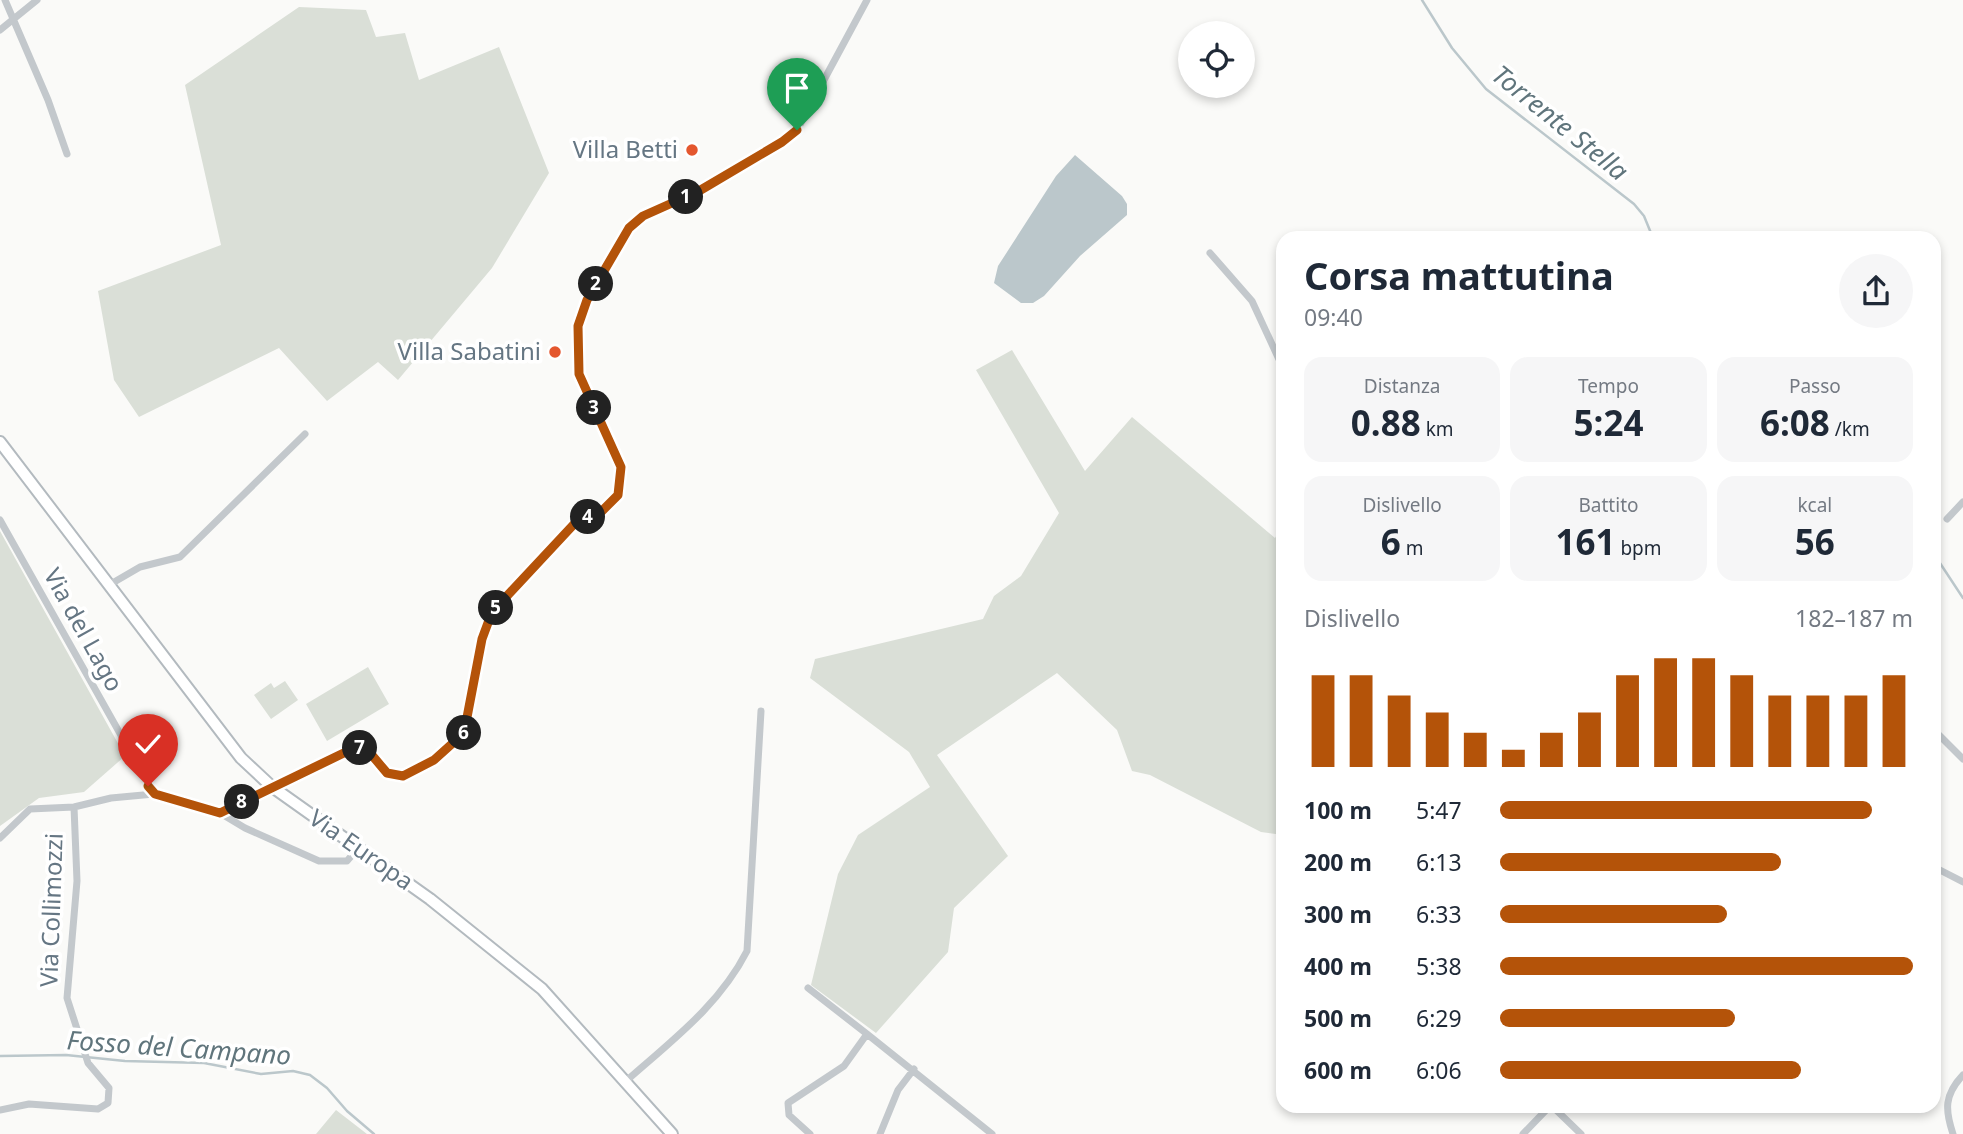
<!DOCTYPE html>
<html lang="it">
<head>
<meta charset="utf-8">
<style>
  :root { --surface:#fff; --page:#f6f6f7; --text:#1f2937; --muted:#747a83; --accent:#b45309 }
  body { margin:0; font-family:"Noto Sans",sans-serif; background:var(--page); color:var(--text); height:100vh; display:flex; flex-direction:column; font-size:26px; white-space:nowrap }
  * { box-sizing:border-box; margin:0 }
  p { font-size:23px; color:var(--muted) }
  .icon { flex:none; width:38px; height:38px; fill:none; stroke:currentColor; stroke-width:2; stroke-linecap:round; stroke-linejoin:round }
  .map { position:relative; flex:1; overflow:hidden }
  .panel { position:absolute; left:1276px; top:231px; width:665px; height:882px; display:flex; flex-direction:column; background:var(--surface); border-radius:21px; box-shadow:0 4px 10px #0003 }
  .panel>* { flex:none }
  .fabs { position:absolute; left:1178px; top:21px; display:grid; gap:14px }
  .fabs a { display:grid; place-items:center; width:77px; height:77px; border-radius:50%; background:var(--surface); box-shadow:0 4px 10px #0003; font-size:35px }
  .pin { position:absolute; display:grid; place-items:center; width:60px; height:60px; color:#fff; margin:-72px -30px; border-radius:50% 50% 50% 0; rotate:-45deg; box-shadow:0 0 7px #0007 }
  .pin .icon { rotate:45deg }
  .km { position:absolute; width:35px; height:35px; margin:-18px; border-radius:50%; background:#222; color:#fff; font-size:19px; line-height:35px; text-align:center }
  .round { display:grid; place-items:center; flex:none; width:74px; height:74px; border-radius:37px; background:var(--page) }
  .headline { display:flex; align-items:center; justify-content:space-between; height:119px; padding:0 28px }
  h1 { font-size:38px; font-weight:700; line-height:52px }
  .metrics { display:grid; grid-template-columns:repeat(3,1fr); gap:10px; height:119px; padding:7px 28px }
  .metrics div { display:grid; align-content:center; border-radius:18px; background:var(--page); text-align:center }
  .metrics b { font-size:35px; font-weight:700 }
  .metrics small { font-size:19px; font-weight:400 }
  .metrics p { font-size:19px }
  .chart { height:196px; padding:14px 28px }
  .chart p { display:flex; justify-content:space-between }
  .chart svg { width:100%; height:126px; margin-top:7px; stroke:var(--accent); stroke-width:6 }
  ul { padding:0 28px; list-style:none; font-size:23px }
  li { display:grid; grid-template-columns:112px 84px 1fr; align-items:center; height:52px }
  li i { height:18px; border-radius:9px; background:var(--accent) }
  .map>svg:first-child { display:block }
  .green { fill:#dadfd7 }
  .water { fill:#bbc7cb }
  .lines { fill:none; stroke-linecap:round; stroke-linejoin:round }
  .stream { stroke:#bbc7cb; stroke-width:2.5 }
  .secondary-casing { stroke:#b3babf; stroke-width:14 }
  .street { stroke:#c3c8cc; stroke-width:7 }
  .secondary { stroke:#fff; stroke-width:10 }
  .route-casing { stroke:#fff; stroke-width:14 }
  .route { stroke:#b45309; stroke-width:9 }
  .poi-dot { fill:#e4572e; stroke:#fff; stroke-width:2.5 }
  .labels { text-anchor:middle; stroke-width:7; stroke-linejoin:round; paint-order:stroke }
  .poi-label { font-size:24px; fill:#657683; stroke:#fff; text-anchor:end }
  .street-label { font-size:24px; fill:#657683; stroke:#fff }
  .water-label { font-size:26px; font-style:italic; fill:#60757c; stroke:#fff }
</style>
</head>
<body>
<div class="map">
<svg width="1963" height="1134" viewBox="0 0 1963 1134">
  <rect width="100%" height="100%" fill="#fafaf8"/>
  <path class="green" d="M299,7L366,10L376,37L405,33L419,80L499,47L549,173L492,268L398,380L378,362L327,401L279,348L139,417L114,380L98,291L221,245L185,85Z
    M1012,350L1085,471L1132,417L1275,538L1283,525V835L1261,832L1150,775L1132,771L1117,730L1057,673L937,755L1008,856L954,908L948,952L876,1033L811,985L838,874L858,835L930,787L909,752L810,678L815,659L983,619L994,596L1021,576L1059,513L976,370Z
    M0,531L125,756L84,792L39,798L0,826Z
    M368,667L389,704L327,741L306,704Z
    M285,681L298,700L271,719L254,695L271,683L274,688Z
    M336,1110L367,1134H316Z"/>
  <path class="water" d="M1075,155L1122,196L1127,204V215L1080,256L1044,296L1033,303H1021L994,283L998,266L1056,176Z"/>
  <g class="lines">
    <path class="stream" d="M1422,0L1452,48L1486,89L1634,204L1644,216L1653,238
      M1934,554L1963,598
      M0,1056L66,1055L125,1061L204,1063L261,1074L293,1071L310,1075L327,1088L347,1111L374,1134"/>
    <g class="secondary-casing">
      <path id="secondary" d="M0,442L241,758L271,786L430,899L542,989L672,1134"/>
    </g>
    <path class="street" d="M5,0L48,100L67,154
      M0,30L37,0
      M1210,253L1252,301L1283,368
      M1947,519L1963,502
      M0,520L154,794
      M109,585L140,567L180,557L305,434
      M1936,732L1963,759
      M220,813L352,749L365,747L387,773L403,776L434,760L463,733L482,639L492,613L576,522L602,511L618,495L621,467L579,374L578,326L587,300L635,221L699,191L797,130L867,0
      M0,838L30,809L74,807L111,798L154,794L220,813L245,828L319,861H347L359,847
      M1934,867L1963,882
      M808,988L867,1034
      M625,1082C670,1042 719,1006 747,951L761,711
      M1552,1106L1581,1134
      M0,1110L29,1104L98,1109L108,1103L109,1088L88,1063L67,998L77,881L74,807
      M810,1134L789,1115L788,1103L844,1066L867,1034L992,1134
      M880,1134L898,1090L914,1069
      M1523,1134L1550,1106
      M1953,1134C1945,1110 1944,1095 1963,1075"/>
    <use href="#secondary" class="secondary"/>
  </g>
  <g class="lines">
    <g class="route-casing">
      <path id="route" d="M148,786L155,794L220,813L352,749L365,747L387,773L403,776L434,760L464,733L482,639L492,612L576,522L602,511L618,495L621,467L579,374L578,326L587,300L629,228L643,216L699,191L782,142L797,130"/>
    </g>
    <use href="#route" class="route"/>
  </g>
  <g class="poi-dot">
    <circle cx="692" cy="150" r="7"/>
    <circle cx="555" cy="352" r="7"/>
  </g>
  <g class="labels">
    <g class="poi-label">
      <text x="678" y="158">Villa Betti</text>
      <text x="541" y="360">Villa Sabatini</text>
    </g>
    <g class="street-label">
      <text transform="translate(83 630) rotate(61)" y="8">Via del Lago</text>
      <text transform="translate(361 850) rotate(35)" y="8">Via Europa</text>
      <text transform="translate(52 910) rotate(-88)" y="8">Via Collimozzi</text>
    </g>
    <g class="water-label">
      <text transform="translate(1560 123) rotate(39)" y="9">Torrente Stella</text>
      <text transform="translate(179 1048) rotate(4)" y="9">Fosso del Campano</text>
    </g>
  </g>
</svg>
<div class="fabs">
<a><svg class="icon" aria-label="locate" viewBox="0 0 24 24"><circle cx="12" cy="12" r="6"/><path d="M12 2v4M12 18v4M2 12h4M18 12h4"/></svg></a>
</div>
<div class="pin" style="left:797px;top:130px;background:#1e9e55"><svg class="icon" aria-label="arrive" viewBox="0 0 24 24"><path d="M6 21V4h12l-3 4 3 4H6"/></svg></div>
<div class="pin" style="left:148px;top:786px;background:#d93025"><svg class="icon" aria-label="check" viewBox="0 0 24 24"><path d="M5 12l5 5 9-10"/></svg></div>
<b class="km" style="left:686px;top:197px">1</b>
<b class="km" style="left:596px;top:284px">2</b>
<b class="km" style="left:594px;top:408px">3</b>
<b class="km" style="left:588px;top:517px">4</b>
<b class="km" style="left:496px;top:608px">5</b>
<b class="km" style="left:464px;top:733px">6</b>
<b class="km" style="left:360px;top:748px">7</b>
<b class="km" style="left:242px;top:802px">8</b>
<section class="panel">
<div class="headline"><div><h1>Corsa mattutina</h1><p>09:40</p></div><a class="round"><svg class="icon" aria-label="share" viewBox="0 0 24 24"><path d="M12 15V3M7 8l5-5 5 5M5 13v7h14v-7"/></svg></a></div>
<div class="metrics">
<div><p>Distanza</p><b>0.88<small> km</small></b></div>
<div><p>Tempo</p><b>5:24</b></div>
<div><p>Passo</p><b>6:08<small> /km</small></b></div>
</div>
<div class="metrics">
<div><p>Dislivello</p><b>6<small> m</small></b></div>
<div><p>Battito</p><b>161<small> bpm</small></b></div>
<div><p>kcal</p><b>56</b></div>
</div>
<div class="chart"><p><span>Dislivello</span>182–187 m</p>
<svg viewBox="0 0 160 44" preserveAspectRatio="none"><path d="M5 44V12M15 44V12M25 44V19M35 44V25M45 44V32M55 44V38M65 44V32M75 44V25M85 44V12M95 44V6M105 44V6M115 44V12M125 44V19M135 44V19M145 44V19M155 44V12"/></svg>
</div>
<ul>
<li><b>100 m</b>5:47<i style="width:90%"></i></li>
<li><b>200 m</b>6:13<i style="width:68%"></i></li>
<li><b>300 m</b>6:33<i style="width:55%"></i></li>
<li><b>400 m</b>5:38<i style="width:100%"></i></li>
<li><b>500 m</b>6:29<i style="width:57%"></i></li>
<li><b>600 m</b>6:06<i style="width:73%"></i></li>
</ul>
</section>
</div>
</body>
</html>
